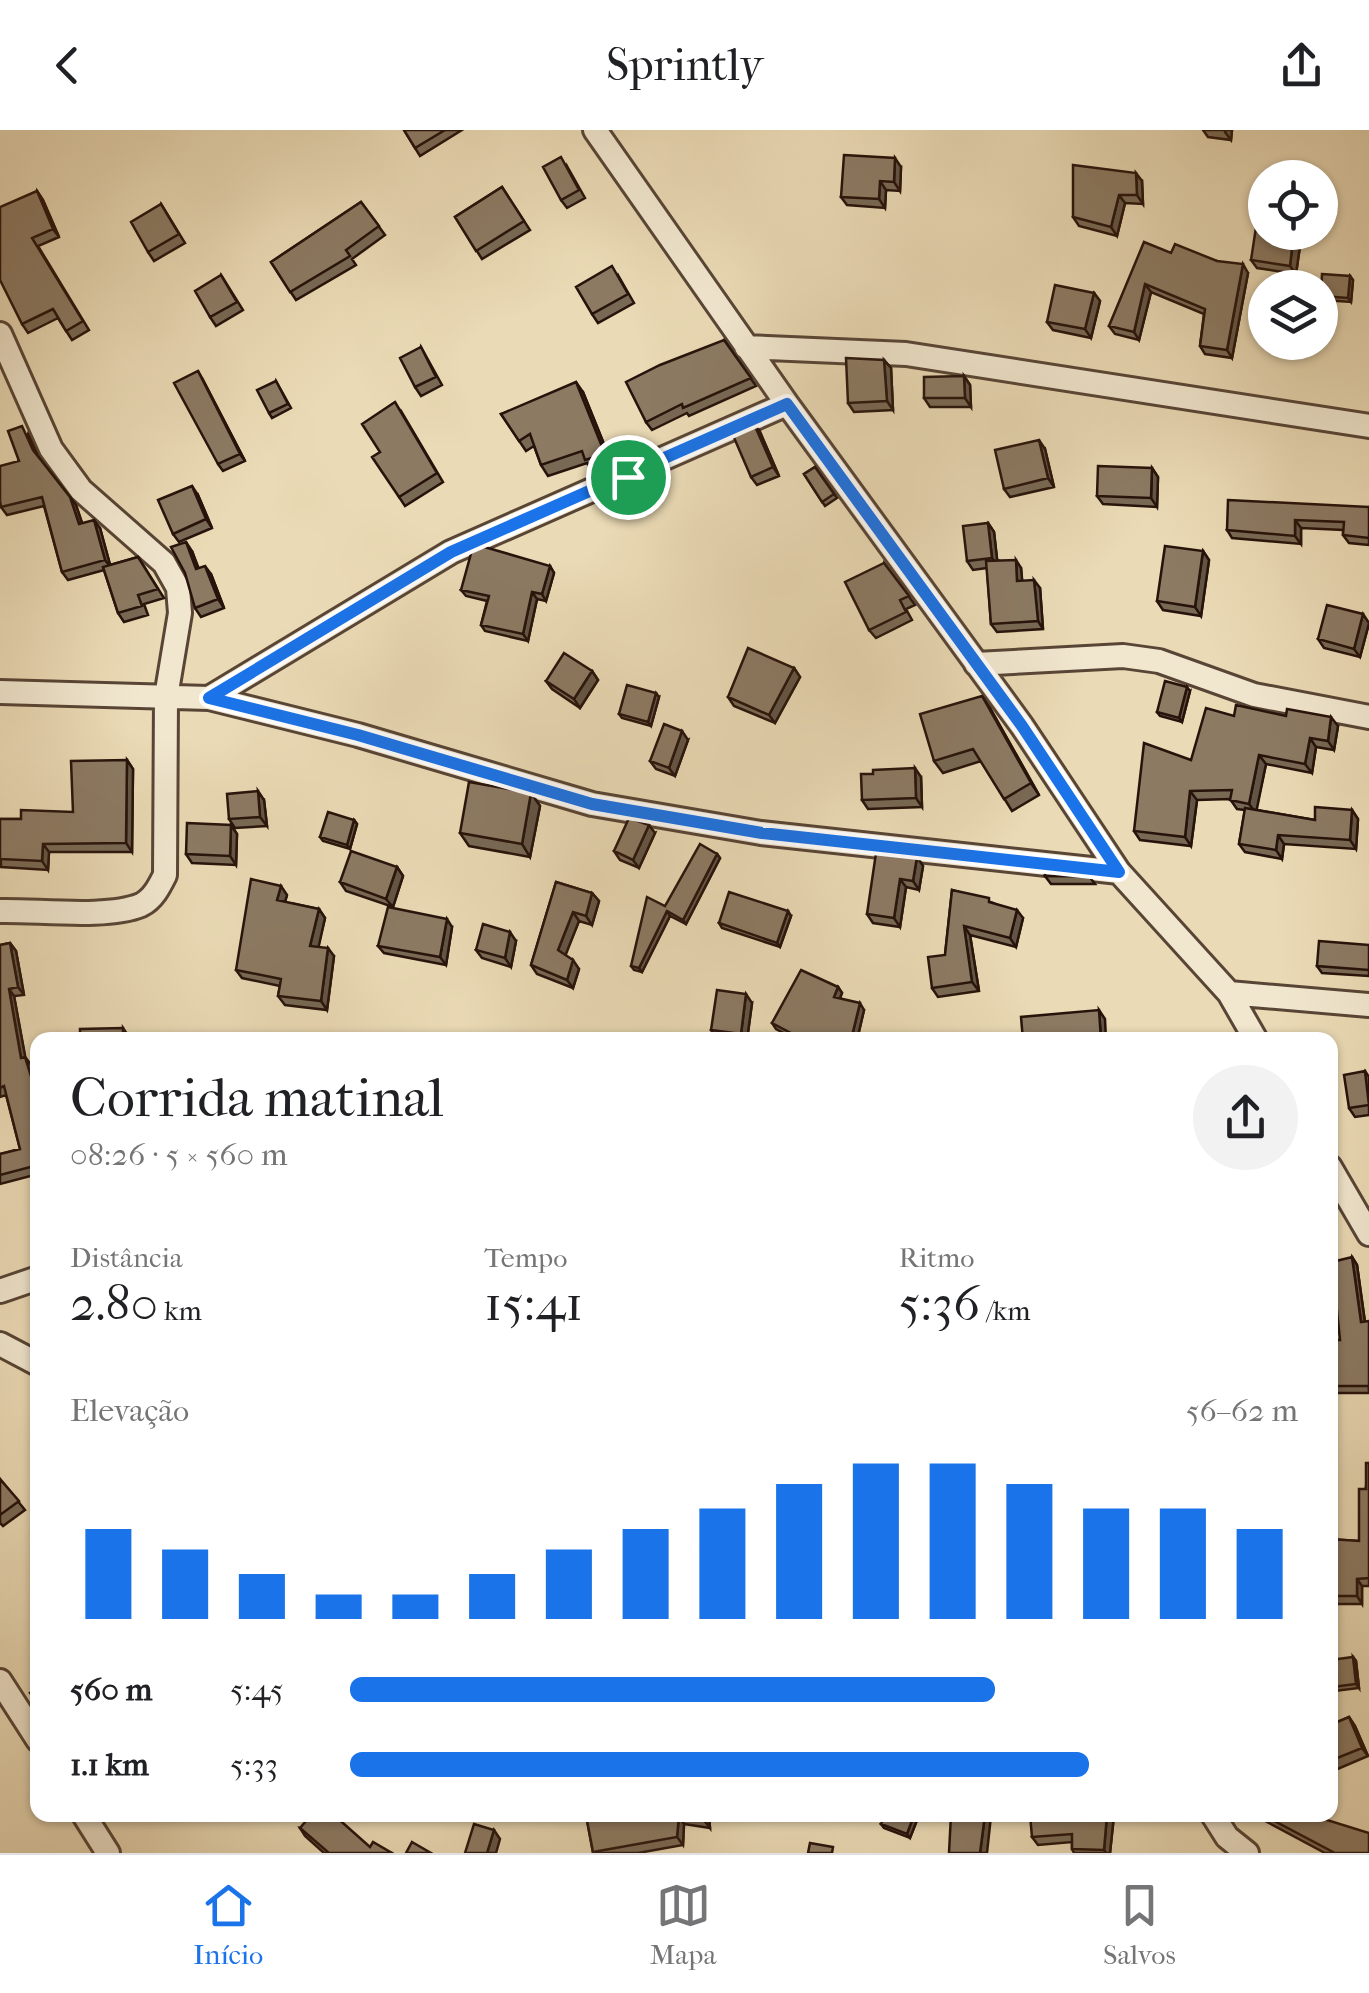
<!DOCTYPE html>
<html lang="pt">
<head>
<meta charset="utf-8">
<style>
  :root { --surface:#fff; --page:#f2f2f2; --text:#202124; --muted:#757577; --line:#e0e0e0; --accent:#1a73e8 }
  body { margin:0; font-family:"IM FELL French Canon",serif; background:var(--page); color:var(--text); height:100vh; display:flex; flex-direction:column; font-size:38px; white-space:nowrap }
  * { box-sizing:border-box; margin:0 }
  p { font-size:32px; color:var(--muted) }
  .icon { flex:none; width:55px; height:55px; fill:none; stroke:currentColor; stroke-width:2; stroke-linecap:round; stroke-linejoin:round }
  .map { position:relative; flex:1; overflow:hidden }
  .panel { position:absolute; left:30px; top:902px; width:1308px; height:790px; display:flex; flex-direction:column; background:var(--surface); border-radius:20px; box-shadow:0 2px 8px #0004 }
  .panel>* { flex:none }
  .controls { position:absolute; left:1248px; top:30px; display:grid; gap:20px }
  .controls a { display:grid; place-items:center; width:90px; height:90px; border-radius:50%; background:var(--surface); box-shadow:0 2px 8px #0004; font-size:50px }
  .pin { position:absolute; display:grid; place-items:center; width:85px; height:85px; color:#fff; margin:-42px; border:5px solid #fff; border-radius:50%; box-shadow:0 2px 10px #0007 }
  .round { display:grid; place-items:center; flex:none; width:105px; height:105px; border-radius:52px; background:var(--page) }
  .head { display:flex; align-items:center; justify-content:space-between; height:170px; padding:0 40px }
  h1 { font-size:55px; font-weight:600; line-height:75px }
  .stats { display:grid; grid-template-columns:repeat(3,1fr); gap:15px; height:170px; padding:10px 40px }
  .stats div { display:grid; align-content:center }
  .stats b { font-size:50px; font-weight:600 }
  .stats small { font-size:28px; font-weight:400 }
  .stats p { font-size:28px }
  .chart { height:280px; padding:20px 40px }
  .chart p { display:flex; justify-content:space-between }
  .chart svg { width:100%; height:180px; margin-top:10px; stroke:var(--accent); stroke-width:6 }
  ul { padding:0 40px; list-style:none; font-size:32px }
  li { display:grid; grid-template-columns:160px 120px 1fr; align-items:center; height:75px }
  li i { height:25px; border-radius:12px; background:var(--accent) }
  header { display:flex; justify-content:space-between; align-items:center; height:130px; padding:0 40px; background:var(--surface); font-size:45px; font-weight:600 }
  .menu { display:flex; justify-content:space-around; align-items:center; height:140px; border-top:2px solid var(--line); background:var(--surface); font-size:28px; color:var(--muted) }
  .menu a { display:grid; justify-items:center; gap:5px }
  .menu .current { color:var(--accent) }
  .map>svg:first-child { display:block }
  .lines { fill:none; stroke-linecap:round; stroke-linejoin:round }
  .minor-casing { stroke:#584536; stroke-width:28 }
  .minor { stroke:#f1e7cf; stroke-width:22 }
  .wall { fill:#786955; stroke:#27130b; stroke-width:2.5 }
  .shaded-wall { fill:#625545; stroke:#27130b; stroke-width:2.5 }
  .building { fill:#8c7a63; stroke:#27130b; stroke-width:2.5 }
  .route-casing { stroke:#fff; stroke-width:20 }
  .route { stroke:#1a73e8; stroke-width:12 }
</style>
</head>
<body>
<header><svg class="icon" aria-label="back" viewBox="0 0 24 24"><path d="M15 5l-7 7 7 7"/></svg>Sprintly<svg class="icon" aria-label="share" viewBox="0 0 24 24"><path d="M12 15V3M7 8l5-5 5 5M5 13v7h14v-7"/></svg></header>
<div class="map">
<svg width="1369" height="1723" viewBox="0 0 1369 1723">
  <rect width="100%" height="100%" fill="#eadab5"/>
  <filter id="stains"><feTurbulence type="fractalNoise" baseFrequency=".002" numOctaves="4"/><feColorMatrix values="0 0 0 0 .2 0 0 0 0 .09 0 0 0 0 .02 0 0 0 .5 -.17"/></filter>
  <radialGradient id="worn" r=".72"><stop offset=".6" stop-color="#630" stop-opacity="0"/><stop offset="1" stop-color="#630" stop-opacity=".3"/></radialGradient>
  <g class="lines">
    <g class="minor-casing">
      <path id="minor" d="M595,0L787,274L1022,596L1119,742L1229,863L1256,910
        M0,204L51,319L81,360L164,433L178,458L180,483L166,567L165,745C159,757 153,769 141,775C107,789 38,780 0,781
        M746,217L906,224L1369,296
        M976,534L1123,526L1159,531L1254,565L1369,587
        M0,562L209,568L358,605L592,674L761,703L1119,742
        M209,568L451,422L787,274
        M1229,863L1369,875
        M1330,1037L1369,1104
        M0,1161L38,1148
        M0,1214L38,1234
        M0,1551L38,1610
        M84,1685L108,1723
        M1213,1685L1227,1707L1247,1723"/>
    </g>
    <use href="#minor" class="minor"/>
  </g>
  <path class="wall" d="M404,0H462L420,26Z
    M1203,0H1232L1231,10L1208,7Z
    M567,36L585,68L567,78L561,70Z
    M901,37L900,61L886,60L885,78L847,75L841,67Z
    M1142,51L1143,74L1125,73L1117,106L1079,96L1073,87Z
    M502,57L530,100L482,129L455,87Z
    M37,61L43,70L59,107L38,116L89,200L72,210L58,188L28,203L22,194Z
    M361,72L385,105L352,129L356,135L296,170L271,132Z
    M161,74L185,113L154,131L148,122Z
    M1302,102L1296,144L1257,138L1251,130Z
    M1171,123L1217,131L1248,143L1232,228L1205,224L1200,216L1204,184L1151,162L1139,210L1115,204L1109,196Z
    M221,145L243,180L216,196L210,187Z
    M618,145L634,173L598,193L592,184Z
    M1350,146L1353,150L1351,172L1324,170L1321,166Z
    M1094,163L1100,171L1091,208L1053,200L1047,192Z
    M724,210L756,256L689,286L687,283L652,300L646,292Z
    M421,217L442,255L421,266L415,257Z
    M884,230L891,238L893,280L854,282L848,273Z
    M964,246L970,255L971,277H930L924,268Z
    M202,248L245,331L223,341L218,334Z
    M276,251L291,278L272,288L269,283Z
    M583,262L612,334L592,340L587,333L548,346L541,335L534,316L526,321L501,284Z
    M401,281L443,352L405,376L399,367L380,322Z
    M760,302L779,346L757,355L751,347Z
    M28,304L38,326L76,375L82,393L100,398L110,435L138,427L164,468L144,474L148,485L124,492L118,483L104,440L68,450L62,442L44,376L7,385L1,377Z
    M1045,319L1054,357L1010,367L1004,359Z
    M815,337L837,368L825,376L804,344Z
    M1152,338L1158,347L1157,377L1103,374L1097,366Z
    M198,365L212,398L179,412L173,404Z
    M1369,377V415L1349,413L1343,405V400L1301,398V414L1232,408L1227,400Z
    M988,393L994,402L997,430L1021,438L1022,450L1040,458L1043,499L997,502L991,494L987,438L973,440L967,431Z
    M192,421L198,438L211,444L224,478L201,487L195,478Z
    M1203,421L1209,430L1201,486L1163,480L1157,471Z
    M884,433L915,475L906,479L912,490L876,508L869,500Z
    M550,436L554,443L546,471L537,469L528,511L485,501L481,495L487,471L466,466L461,460Z
    M1369,493L1360,527L1324,518L1318,509Z
    M794,538L800,547L775,593L734,576L728,567Z
    M592,541L598,550L580,578L552,559L546,551Z
    M1190,561L1182,592L1160,586L1157,582Z
    M659,567L651,596L622,588L619,584Z
    M990,578L1039,665L1012,681L981,631L943,643L934,631Z
    M1234,586L1338,596L1334,620L1316,617L1312,643L1266,634L1256,680L1315,690L1352,680L1358,689L1356,719L1284,714L1282,729L1245,722L1239,714L1245,680L1237,679L1230,669L1197,670L1191,716L1140,710L1134,701L1191,630Z
    M688,610L675,646L656,639L650,631Z
    M127,630L133,639L132,722H49L48,740L1,737L0,689H21L73,682Z
    M921,647L922,677L868,679L862,670Z
    M531,663L540,676L530,727L469,716L460,703Z
    M264,670L267,696L235,698L229,689Z
    M354,690L357,694L350,719L323,711L320,707Z
    M231,695L237,704L236,735L192,733L186,724Z
    M655,703L639,738L620,730L614,721Z
    M717,724L720,728L686,794L670,786L642,842L634,840L631,836L665,776Z
    M917,727L923,736L919,760L906,757L900,797L873,793L867,784Z
    M397,737L403,746L393,777L346,761L340,752Z
    M1045,746H1089L1095,754H1051Z
    M556,752L592,763L599,771L592,795L579,791L565,825L579,839L573,858L537,844L531,835Z
    M952,760L993,773L1023,788L1016,817L970,805L979,861L938,867L932,858L945,825Z
    M287,765L285,772L319,779L325,788L318,817L334,826L327,880L285,875L278,866L280,856L242,848L236,840Z
    M791,786L780,817L722,798L719,793Z
    M452,797L446,835L384,823L378,816Z
    M516,811L511,837L482,828L476,820Z
    M10,813L16,821L24,865L14,866L25,927L31,935L38,958V1044L0,1054V1024L20,1019L6,965L0,967V815Z
    M1369,815V846L1322,843L1317,836Z
    M838,857L842,863L840,868L864,880L857,910H797L776,899L772,893Z
    M752,873L747,910L718,909L711,900Z
    M1365,941L1369,947V985L1355,987L1349,978Z
    M1352,1127L1357,1135L1365,1192L1369,1263H1330V1210H1340Z
    M1369,1333V1456H1362V1474H1330V1409L1359,1411Z
    M0,1349L25,1380L3,1396L0,1393Z
    M1353,1527L1356,1531L1359,1558L1335,1561L1332,1557Z
    M1349,1587L1355,1596L1368,1626L1333,1641L1330,1637V1595Z
    M586,1685H709L710,1698L684,1694L683,1715L638,1723H593Z
    M919,1685L910,1708L884,1698L881,1694Z
    M1114,1685L1110,1723H1074L1072,1719V1712L1038,1715L1032,1707Z
    M1254,1685H1311L1369,1723H1325Z
    M300,1698L370,1717L392,1723H324L305,1706Z"/>
  <path class="shaded-wall" d="M1226,0H1232L1231,10L1225,2Z
    M895,28L901,37L900,61L894,52Z
    M1136,43L1142,51L1143,74L1137,65Z
    M880,51L886,60L885,78L879,69Z
    M37,61L43,70L59,107L53,99Z
    M1119,65L1125,73L1117,106L1111,97Z
    M1294,102H1302L1296,144L1290,136Z
    M1243,134L1248,143L1232,228L1227,220Z
    M1350,146L1353,150L1351,172L1348,168Z
    M1145,154L1151,162L1139,210L1134,202Z
    M1094,163L1100,171L1091,208L1085,199Z
    M884,230L891,238L893,280L887,271Z
    M198,241L202,248L245,331L240,324Z
    M964,246L970,255L971,277L965,268Z
    M576,252L583,262L612,334L605,324Z
    M754,294L760,302L779,346L773,337Z
    M1039,310L1045,319L1054,357L1048,348Z
    M1152,338L1158,347L1157,377L1151,368Z
    M192,356L198,365L212,398L206,389Z
    M70,367L76,375L85,402L79,394Z
    M94,390L100,398L111,438L105,430Z
    M1295,390L1301,398V414L1295,406Z
    M988,393L994,402L998,437L992,428Z
    M186,412L192,421L202,447L196,439Z
    M1203,421L1209,430L1201,486L1195,477Z
    M1016,430L1021,438L1023,459L1017,451Z
    M205,436L211,444L224,478L218,469Z
    M550,436L554,443L546,471L542,464Z
    M1034,450L1040,458L1043,499L1038,491Z
    M532,462L537,469L528,511L523,504Z
    M1363,484L1369,493L1360,527L1354,519Z
    M794,538L800,547L775,593L769,585Z
    M592,541L598,550L580,578L574,569Z
    M1187,557L1190,561L1182,592L1179,588Z
    M656,563L659,567L651,596L648,592Z
    M982,566L990,578L1039,665L1031,653Z
    M1331,587L1338,596L1334,620L1328,611Z
    M682,601L688,610L675,646L669,638Z
    M1310,608L1316,617L1312,643L1305,634Z
    M1259,625L1266,634L1256,683L1249,674Z
    M127,630L133,639L132,722L126,713Z
    M915,638L921,647L922,677L916,668Z
    M258,661L264,670L267,696L260,687Z
    M1190,661L1197,670L1191,716L1185,707Z
    M531,663L540,676L530,727L522,714Z
    M1352,680L1358,689L1356,719L1350,710Z
    M354,690L357,694L350,719L347,715Z
    M231,695L237,704L236,735L230,726Z
    M649,695L655,703L639,738L633,730Z
    M1278,705L1284,714L1282,729L1276,720Z
    M43,714L49,722L48,740L42,731Z
    M717,724L720,728L686,794L683,790Z
    M917,727L923,736L919,760L913,751Z
    M397,737L403,746L393,777L386,769Z
    M900,749L906,757L900,797L894,788Z
    M281,756L287,765L283,778L277,770Z
    M592,763L599,771L592,795L586,786Z
    M319,779L325,788L317,824L310,816Z
    M1017,780L1023,788L1016,817L1010,808Z
    M667,781L670,786L642,842L639,838Z
    M788,781L791,786L780,817L777,813Z
    M573,782L579,791L564,829L558,820Z
    M447,789L452,797L446,835L440,827Z
    M964,796L970,805L979,861L972,852Z
    M510,802L516,811L511,837L505,828Z
    M10,813L16,821L24,865L18,857Z
    M328,818L334,826L327,880L321,871Z
    M573,830L579,839L573,858L567,850Z
    M838,857L842,863L838,873L834,867Z
    M9,859L14,866L27,936L21,928Z
    M746,864L752,873L747,910H745L741,904Z
    M860,873L864,880L857,910H851Z
    M1099,880L1105,889L1106,910H1101Z
    M123,898L129,907V910H123Z
    M25,927L31,935L38,958V969Z
    M1352,1127L1357,1135L1366,1200L1361,1192Z
    M1357,1449L1362,1456V1474L1357,1466Z
    M1353,1527L1356,1531L1359,1558L1356,1554Z
    M1349,1587L1355,1596L1368,1626L1362,1618Z
    M704,1685H709L710,1698L704,1690Z
    M914,1685H919L910,1708L907,1704Z
    M985,1685L991,1686L987,1723H980Z
    M1107,1685H1114L1110,1723H1106L1104,1720Z
    M679,1686L684,1694L683,1715L677,1707Z
    M494,1700L500,1709L496,1723H487Z"/>
  <path class="building" d="M404,0H445L415,18Z
    M844,25L895,28L894,52L880,51L879,69L841,67Z
    M561,27L579,60L561,70L543,37Z
    M1073,35L1136,43L1137,65H1119L1111,97L1073,87Z
    M502,57L524,91L476,121L455,87Z
    M37,61L53,99L32,108L83,191L66,201L53,179L22,194L0,150V77Z
    M361,72L379,96L346,120L350,126L290,162L271,132Z
    M161,74L179,104L148,122L131,92Z
    M1257,91L1265,92V102H1294L1290,136L1251,130Z
    M1144,112L1171,123L1175,114L1217,131L1243,134L1227,220L1200,216L1205,179L1145,154L1134,202L1109,196Z
    M612,136L628,164L592,184L576,157Z
    M1322,144L1350,146L1348,168L1321,166Z
    M221,145L237,172L210,187L195,161Z
    M1055,155L1094,163L1085,199L1047,192Z
    M724,210L751,248L683,278L682,274L646,292L626,252L660,235Z
    M421,217L436,247L415,257L400,228Z
    M846,228L884,230L887,271L848,273Z
    M198,241L240,324L218,334L174,253Z
    M964,246L965,268H924V247Z
    M276,251L288,274L269,283L257,260Z
    M576,252L605,324L585,330L582,321L541,335L530,304L519,311L501,284Z
    M395,272L437,343L399,367L372,327L380,322L362,294Z
    M754,294L773,337L751,347L732,303Z
    M22,296L33,320L70,367L79,394L94,390L105,430L62,442L42,367L1,377L0,371V336L19,331L8,301Z
    M1039,310L1048,348L1004,359L995,320Z
    M1098,336L1152,338L1151,368L1097,366Z
    M815,337L834,364L822,372L804,344Z
    M192,356L206,389L173,404L158,370Z
    M1228,370L1369,377V408L1343,405L1344,392L1295,390V406L1227,400Z
    M988,393L992,428L967,431L963,396Z
    M186,412L196,439L205,436L218,469L195,478L185,443L171,417Z
    M481,416L550,436L542,464L532,462L523,504L481,495L489,466L461,460L472,420Z
    M1165,416L1203,421L1195,477L1157,471Z
    M138,427L158,459L138,465L142,476L118,483L103,437Z
    M1016,430L1017,451L1034,450L1038,491L991,494L986,431Z
    M884,433L909,466L900,470L906,482L869,500L845,452Z
    M1327,475L1363,484L1354,519L1318,509Z
    M748,518L794,538L769,585L728,567Z
    M564,523L592,541L574,569L546,551Z
    M1165,551L1187,557L1179,588L1157,582Z
    M627,555L656,563L648,592L619,584Z
    M982,566L1031,653L1004,669L973,619L934,631L920,584Z
    M1236,575L1286,586L1287,579L1331,587L1328,611L1310,608L1305,634L1259,625L1249,674L1230,670L1232,660L1190,661L1185,707L1134,701L1144,613L1191,630L1206,578L1234,586Z
    M664,594L682,601L669,638L650,631Z
    M127,630L126,713L43,714L42,731L0,729V689H21V680L73,682L71,631Z
    M915,638L916,668L862,670L861,644H873V640Z
    M469,652L531,663L522,714L460,703Z
    M258,661L260,687L229,689L227,664Z
    M1315,677L1352,680L1350,710L1278,705L1276,720L1239,714L1245,678L1315,690Z
    M328,682L354,690L347,715L320,707Z
    M629,688L649,695L633,730L614,721Z
    M187,693L231,695L230,726L186,724Z
    M700,714L717,724L683,790L667,781L639,838L631,836L647,767L665,776Z
    M351,721L397,737L386,769L340,752Z
    M876,723L917,727L913,751L900,749L894,788L867,784Z
    M1045,741L1089,746H1045Z
    M251,749L281,756L277,770L319,779L310,816L328,818L321,871L278,866L281,849L236,840Z
    M556,752L592,763L586,786L573,782L558,820L573,830L567,850L531,835Z
    M952,760L989,768V772L1017,780L1010,808L964,796L972,852L932,858L928,827L945,825Z
    M729,762L788,781L777,813L719,793Z
    M388,777L447,789L440,827L378,816Z
    M483,794L510,802L505,828L476,820Z
    M1319,811L1369,815V840L1317,836Z
    M10,813L18,857L9,859L21,928L25,927L38,969V1035L0,1045V1024L20,1019L4,956L0,958V815Z
    M801,840L838,857L834,867L860,873L851,910H804L772,893Z
    M717,860L746,864L741,904L711,900Z
    M1099,880L1101,910H1023L1021,887Z
    M123,898V910H80V899Z
    M310,906L311,910H293Z
    M1365,941L1369,975L1349,978L1344,945Z
    M1352,1127L1361,1192L1369,1191V1256H1330V1210H1340L1332,1132Z
    M1366,1333H1369V1448L1357,1449V1466H1330V1409L1359,1411V1359H1366Z
    M0,1349L19,1371L0,1385Z
    M1353,1527L1356,1554L1332,1557L1330,1530Z
    M38,1557V1572L30,1563Z
    M1349,1587L1362,1618L1330,1631V1595Z
    M311,1685H334L370,1717L373,1712L392,1723H329L300,1698Z
    M586,1685H704V1690L679,1686L677,1707L593,1722Z
    M885,1685H914L907,1704L881,1694Z
    M951,1685H985L980,1723H949Z
    M1030,1685H1107L1104,1720L1072,1719V1704L1032,1707Z
    M1263,1685H1311L1369,1703V1723H1335Z
    M474,1694L494,1700L487,1723H465Z
    M412,1712L431,1723H406Z
    M810,1713L833,1717L832,1723H808Z"/>
  <g class="lines">
    <g class="route-casing">
      <path id="route" d="M787,274L1022,596L1119,742L762,703L592,674L358,605L209,568L451,422Z"/>
    </g>
    <use href="#route" class="route"/>
  </g>
  <rect width="100%" height="100%" filter="url(#stains)"/>
  <rect width="100%" height="100%" fill="url(#worn)"/>
</svg>
<div class="controls">
<a><svg class="icon" aria-label="locate" viewBox="0 0 24 24"><circle cx="12" cy="12" r="6"/><path d="M12 2v4M12 18v4M2 12h4M18 12h4"/></svg></a>
<a><svg class="icon" aria-label="layers" viewBox="0 0 24 24"><path d="M12 4l9 5-9 5-9-5zM3 14l9 5 9-5"/></svg></a>
</div>
<div class="pin" style="left:628px;top:347px;background:#1e9e55"><svg class="icon" aria-label="arrive" viewBox="0 0 24 24"><path d="M6 21V4h12l-3 4 3 4H6"/></svg></div>
<section class="panel">
<div class="head"><div><h1>Corrida matinal</h1><p>08:26 · 5 × 560 m</p></div><a class="round"><svg class="icon" aria-label="share" viewBox="0 0 24 24"><path d="M12 15V3M7 8l5-5 5 5M5 13v7h14v-7"/></svg></a></div>
<div class="stats">
<div><p>Distância</p><b>2.80<small> km</small></b></div>
<div><p>Tempo</p><b>15:41</b></div>
<div><p>Ritmo</p><b>5:36<small> /km</small></b></div>
</div>
<div class="chart"><p><span>Elevação</span>56–62 m</p>
<svg viewBox="0 0 160 44" preserveAspectRatio="none"><path d="M5 44V22M15 44V27M25 44V33M35 44V38M45 44V38M55 44V33M65 44V27M75 44V22M85 44V17M95 44V11M105 44V6M115 44V6M125 44V11M135 44V17M145 44V17M155 44V22"/></svg>
</div>
<ul>
<li><b>560 m</b>5:45<i style="width:68%"></i></li>
<li><b>1.1 km</b>5:33<i style="width:78%"></i></li>
</ul>
</section>
</div>
<nav class="menu">
<a class="current"><svg class="icon" aria-label="home" viewBox="0 0 24 24"><path d="M3 11l9-7 9 7M6 9v11h12V9"/></svg>Início</a>
<a><svg class="icon" aria-label="map" viewBox="0 0 24 24"><path d="M3 6l6-2 6 2 6-2v14l-6 2-6-2-6 2zM9 4v14M15 6v14"/></svg>Mapa</a>
<a><svg class="icon" aria-label="saved" viewBox="0 0 24 24"><path d="M7 4h10v16l-5-4-5 4z"/></svg>Salvos</a>
</nav>
</body>
</html>
